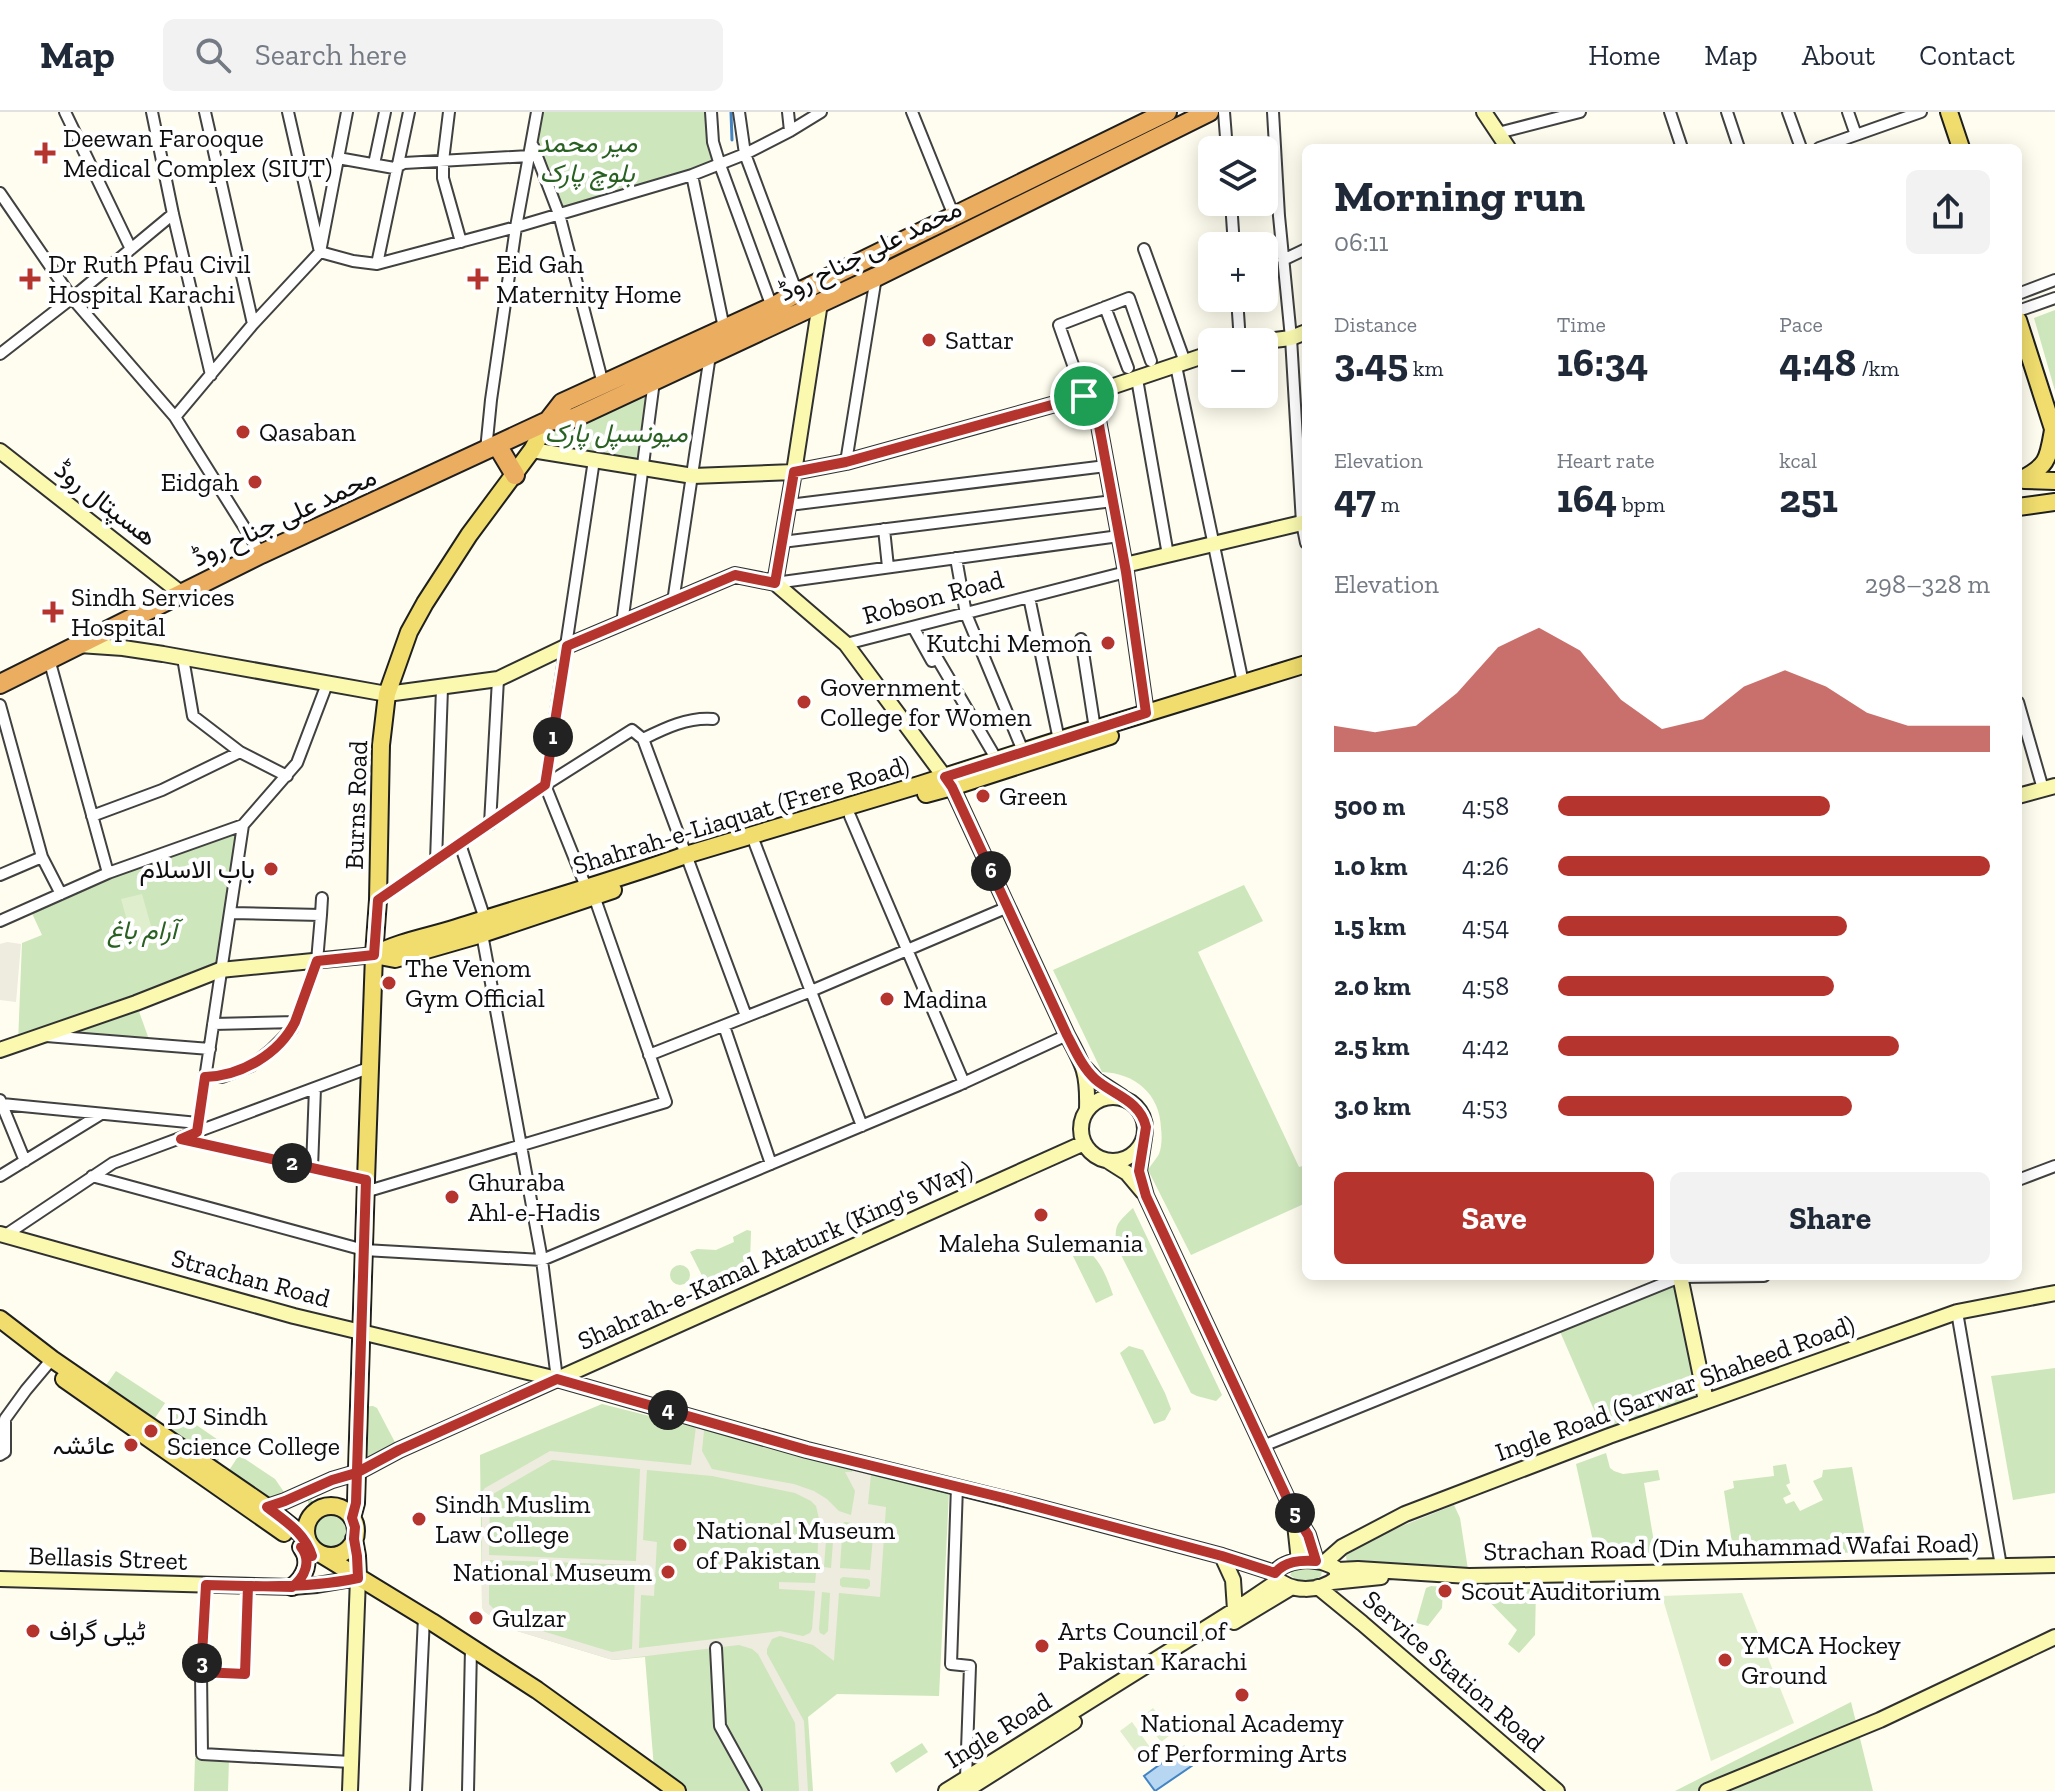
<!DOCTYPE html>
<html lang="en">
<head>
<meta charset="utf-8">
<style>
  :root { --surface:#fff; --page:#f2f2f3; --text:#1f2937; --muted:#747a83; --line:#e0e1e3; --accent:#b5352e }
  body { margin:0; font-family:"Zilla Slab",Vazirmatn,serif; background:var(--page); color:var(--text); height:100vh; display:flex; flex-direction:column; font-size:30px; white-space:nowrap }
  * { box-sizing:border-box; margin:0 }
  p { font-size:26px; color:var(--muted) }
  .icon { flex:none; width:44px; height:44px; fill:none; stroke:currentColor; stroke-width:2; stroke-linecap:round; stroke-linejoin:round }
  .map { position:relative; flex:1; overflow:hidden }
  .sheet { position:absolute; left:1302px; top:32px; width:720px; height:1136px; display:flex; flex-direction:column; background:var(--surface); border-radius:12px; box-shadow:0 4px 20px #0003 }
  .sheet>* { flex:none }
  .controls { position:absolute; left:1198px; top:24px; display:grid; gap:16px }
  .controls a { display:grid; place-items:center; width:80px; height:80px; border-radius:12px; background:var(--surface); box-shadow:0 4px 20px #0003; font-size:40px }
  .pin { position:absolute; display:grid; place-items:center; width:68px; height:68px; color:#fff; margin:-34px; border:4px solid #fff; border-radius:50%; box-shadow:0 2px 8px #0007 }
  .km { position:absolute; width:40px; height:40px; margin:-20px; border-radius:50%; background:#222; color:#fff; font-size:22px; line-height:40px; text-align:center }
  .round { display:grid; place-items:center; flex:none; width:84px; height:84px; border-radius:12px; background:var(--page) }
  .head { display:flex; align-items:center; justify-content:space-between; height:136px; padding:0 32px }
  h1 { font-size:44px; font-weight:800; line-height:60px }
  .metrics { display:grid; grid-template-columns:repeat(3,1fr); gap:12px; height:136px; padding:8px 32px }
  .metrics div { display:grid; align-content:center }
  .metrics b { font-size:40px; font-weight:800 }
  .metrics small { font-size:22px; font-weight:400 }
  .metrics p { font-size:22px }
  .chart { height:224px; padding:16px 32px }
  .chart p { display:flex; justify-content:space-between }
  .chart svg { width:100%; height:144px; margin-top:8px; fill:var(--accent); opacity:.7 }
  .primary-button { display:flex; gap:16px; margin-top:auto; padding:16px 32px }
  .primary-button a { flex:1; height:92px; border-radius:12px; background:var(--accent); color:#fff; font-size:32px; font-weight:800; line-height:92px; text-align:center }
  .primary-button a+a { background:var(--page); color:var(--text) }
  ul { padding:0 32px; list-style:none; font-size:26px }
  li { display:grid; grid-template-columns:128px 96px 1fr; align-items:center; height:60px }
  li i { height:20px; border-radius:10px; background:var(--accent) }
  header { display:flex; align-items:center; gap:48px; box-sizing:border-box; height:112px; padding:0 40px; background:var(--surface); border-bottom:2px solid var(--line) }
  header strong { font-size:38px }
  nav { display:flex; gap:44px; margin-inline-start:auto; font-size:28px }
  .search { width:560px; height:72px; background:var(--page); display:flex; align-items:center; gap:20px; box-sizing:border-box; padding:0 28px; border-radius:12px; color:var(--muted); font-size:30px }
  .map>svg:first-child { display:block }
  .green { fill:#cde6bb }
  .pitch { fill:#dfeecc }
  .plaza { fill:#eeebdf; fill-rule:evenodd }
  .water { fill:#b7d6f2; stroke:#4384c5; stroke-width:2 }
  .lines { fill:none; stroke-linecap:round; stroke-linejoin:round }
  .stream { stroke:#4384c5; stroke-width:3 }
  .street-casing { stroke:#414141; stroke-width:14 }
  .secondary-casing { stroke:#303030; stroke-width:18 }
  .primary-casing { stroke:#1f1f1f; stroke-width:20 }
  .highway-casing { stroke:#1f1f1f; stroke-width:22 }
  .street { stroke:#fff; stroke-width:10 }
  .secondary { stroke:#faf9af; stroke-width:14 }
  .primary { stroke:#f0dd6e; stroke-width:16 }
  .highway { stroke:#ebad60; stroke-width:18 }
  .route-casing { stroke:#fff; stroke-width:16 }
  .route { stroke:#b5352e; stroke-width:10 }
  .poi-dot { fill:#b5352e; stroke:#fff; stroke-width:3 }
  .labels { text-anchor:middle; stroke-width:8; stroke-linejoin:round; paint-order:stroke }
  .poi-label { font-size:26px; fill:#0e0e0e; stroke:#fff; text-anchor:start }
  .park-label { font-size:26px; font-style:italic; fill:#296122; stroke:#fff }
  .street-label { font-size:26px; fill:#0e0e0e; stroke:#fff }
</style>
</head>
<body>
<header>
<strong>Map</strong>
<div class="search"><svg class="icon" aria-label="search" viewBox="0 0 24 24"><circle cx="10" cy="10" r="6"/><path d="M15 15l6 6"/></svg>Search here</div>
<nav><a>Home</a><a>Map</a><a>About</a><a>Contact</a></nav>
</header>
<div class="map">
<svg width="2055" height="1679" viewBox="0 0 2055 1679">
  <rect width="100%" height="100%" fill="#fefdef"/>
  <path class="green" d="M537,0H711L720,53L559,102L532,32Z
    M2055,198V279L2034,206Z
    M654,269L643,357L532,338L548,309Z
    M243,713L220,858L136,891L151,933L40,924L18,932L22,831L42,823L30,797Z
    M1244,773L1263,809L1198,840L1299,1055L1306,1053V1091L1191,1143L1148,1058C1151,1053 1156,1047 1159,1042C1162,1034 1162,1024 1161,1016C1160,982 1135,961 1102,960L1053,858Z
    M1133,1096L1222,1283L1216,1289L1197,1284L1191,1281L1117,1135C1113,1113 1118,1110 1133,1096Z
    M747,1118L751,1119L750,1149L755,1158L710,1179L690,1140L697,1137L716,1138L734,1130L733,1125Z
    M1081,1134C1099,1144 1107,1165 1113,1183L1096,1191L1070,1138Z
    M670 1163a10 10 0 1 1 20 0a10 10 0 1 1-20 0Z
    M1680,1165L1706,1289L1608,1330L1558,1215Z
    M1129,1234L1143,1238L1165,1281L1171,1297L1165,1308L1154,1312L1120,1241Z
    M2055,1256V1381L2013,1388L1991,1264Z
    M116,1259L165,1291L153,1309L104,1276Z
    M602,1292L949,1380L939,1584L837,1582L808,1605L813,1679H687L654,1656L645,1545L613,1548L517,1519L495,1507L484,1499L482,1495L480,1343Z
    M373,1294L377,1296L399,1338L356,1358L360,1295Z
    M176,1299L227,1334L216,1352L164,1317Z
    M1606,1341L1610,1356L1614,1359L1623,1362L1658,1358L1660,1368L1644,1371L1656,1442L1596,1443L1576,1352Z
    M239,1343L275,1367L284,1380L268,1387L228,1360Z
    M1786,1352L1790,1371L1786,1373L1791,1382L1783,1386L1786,1392L1794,1389L1800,1399L1823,1388L1813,1369L1822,1365L1823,1358L1852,1355L1868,1440L1734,1444L1724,1379L1734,1376L1733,1369L1774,1364L1773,1354Z
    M306,1380L318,1397C363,1381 369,1449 323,1442L306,1418L311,1404Z
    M1454,1393L1460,1406L1469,1464H1349L1345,1437Z
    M1302,1455H1315L1322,1459L1321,1464C1312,1471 1299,1471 1290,1463L1293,1458Z
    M1431,1474L1443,1475L1442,1496L1428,1514L1416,1511L1426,1476Z
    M1476,1476L1536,1477L1535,1523L1519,1541L1508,1532L1517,1518Z
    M1851,1590L1873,1679H1675Z
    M922,1631L928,1640L896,1661L890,1651Z
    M195,1646L229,1647L228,1679H194Z"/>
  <path class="pitch" d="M142,782L153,821L132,827L121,787Z
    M1742,1481L1794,1611L1711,1649L1662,1484Z
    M1153,1596L1173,1621L1161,1630L1142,1605Z
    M1132,1610L1152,1638L1140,1646L1120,1619Z"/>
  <path class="plaza" d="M7,830L21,832L16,890L0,888V832Z
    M697,1307L705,1309L702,1339L712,1357L794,1372L814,1379L827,1387L839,1399L851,1403L855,1379L845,1360H852L853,1349L867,1352L866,1362L871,1363L868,1392L886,1395L880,1485L839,1481L834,1549L813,1533L780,1524L772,1527L767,1537V1542L804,1609L808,1679H799L795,1611L758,1542L752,1537L739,1533L613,1548L517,1519L495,1507L484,1499L482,1495V1380L485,1376L550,1339L691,1353ZM552,1348L640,1357L636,1449L489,1443L490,1385L493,1382ZM647,1358L712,1364L795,1381L811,1389L816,1394L819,1407L817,1454L780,1452L779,1459L816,1461L815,1471L779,1470V1477L815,1479L812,1517L810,1521L803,1524L780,1519L639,1536L641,1483L654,1484L657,1430L643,1428ZM845,1410L874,1414L870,1458L840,1456L843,1411ZM830,1412L834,1416L831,1456L824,1455L827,1415ZM490,1448L635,1453V1459L489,1454ZM489,1459L635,1464L632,1537L612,1540L519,1512L499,1502L489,1492ZM843,1465L868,1467L870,1469V1474L867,1477L842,1475L840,1473V1467ZM822,1480L830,1481L828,1519L824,1523L820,1521L819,1517Z"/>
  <path class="water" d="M1184,1635L1196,1651L1155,1679L1144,1664Z"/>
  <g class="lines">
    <path class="stream" d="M731,0L732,28"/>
    <g class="street-casing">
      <path id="street" d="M65,0L131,137
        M152,0L173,102L211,263
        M205,0L253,212
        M288,0L320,140L353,149L377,152L516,115L692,63L745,42L790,19L821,0
        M449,0L443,49V66L461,130
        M711,0L713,30L720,53L772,195
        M739,0L745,42L797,181
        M788,0L790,19
        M912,0L954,104
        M1224,0L1227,38
        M1273,0L1279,104L1291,226L1302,411L1306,431
        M1670,0L1682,36
        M1727,0L1739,36
        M1788,0L1801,36
        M1848,0L1856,23
        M1498,21L1580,0
        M533,34L559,102L603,272
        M1819,36L1921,0
        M338,46L394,56L404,51L530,44
        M374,52L385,0
        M692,63L724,216
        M0,81L72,186L175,305L261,442
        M1231,90L1234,134
        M1144,137L1185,250
        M1283,148L1306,137
        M377,152L409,0
        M2018,182L2055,168
        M1237,186L1240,230
        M1105,195L1128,256
        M2018,199L2055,186
        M0,242L72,186L173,102
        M1176,254L1243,571
        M1137,267L1168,443
        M1084,284L1059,213L1129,186L1151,249
        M175,305L253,212L320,140L347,0
        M486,338L491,288L516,115L537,0
        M846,350L876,165
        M789,393L1106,354
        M884,417L888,455
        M782,430L1113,389
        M956,446L966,502L1023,639
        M775,471L1119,424
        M1029,485L1059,628
        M673,490L710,243
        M622,512L654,269
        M913,515L932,549L937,546L997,648
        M1081,527L1095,617
        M846,532L1126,460
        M183,546L193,604L240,640L287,664
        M49,547L108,761
        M2018,590L2043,677
        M0,593L42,745L61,782
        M643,627C665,616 688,605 713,607
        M92,704L162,678L240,640
        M850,704L964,971
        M490,712L498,567
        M460,732L485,807
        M755,732L862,1014
        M436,749L442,576
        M0,763L42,745
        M586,775L545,673L594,348
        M378,788L545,673L632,618L643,627L746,904
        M321,803L322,786
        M0,809L108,761L243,713
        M482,822L542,1148L557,1267
        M213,912L295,910
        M724,914L771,1052
        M46,924L210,937
        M649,943L811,879L1008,795
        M205,965H222L251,954L271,938L292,917L317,849L321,803L230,801
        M0,988L25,1049
        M2,992L198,1011
        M197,1020L243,713L297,651L327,572
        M183,1027L366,1068
        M312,1056L315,976
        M0,1064L101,1002
        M92,1064L364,1138L542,1148L959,973L1067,923
        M2018,1068L2055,1054
        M365,1080L666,990L594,784
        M4,1124L113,1051L371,955
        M1957,1200L2001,1454
        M1263,1334L1680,1165L1764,1164
        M0,1343L5,1340V1307L26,1278L52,1247
        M957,1374L951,1552L970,1554L966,1666
        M248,1474L245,1562L201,1560L202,1642L351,1650
        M716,1536L720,1614L756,1679
        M201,1560L206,1473
        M416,1679L424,1505
        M468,1679L471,1536"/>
    </g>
    <g class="secondary-casing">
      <path id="secondary" d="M1484,0L1508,36
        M1257,230L1291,226L1306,220
        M1093,281L1126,460L1146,601
        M532,338L693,364L794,360L846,350L1084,284L1212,241
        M0,339L182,482
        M1125,453L1306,410
        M775,471L794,360L820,191
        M79,533L123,536L163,542L387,582L498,567L567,534L735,463L775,471L846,532L952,675L1067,923C1084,954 1088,961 1087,997
        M2018,684L2055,674
        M0,938L136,891L220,858L374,843
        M1085,956L1096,968L1122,985
        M1081 1017a32 32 0 1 1 64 0a32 32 0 1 1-64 0Z
        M1144,1026L1139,1059L1146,1084L1293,1399L1308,1423L1316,1449
        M1108,1049L1127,1061L1143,1080
        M0,1122L294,1204L557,1267L807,1338L1037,1395L1222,1444L1275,1461
        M1680,1164L1706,1289
        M267,1395L285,1389L332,1368L356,1361L399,1338L1084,1031
        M1294,1403L1299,1449
        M1222,1444L1233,1468L1235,1498
        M1307,1448C1318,1449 1328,1450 1338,1458L1336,1467C1319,1480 1291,1481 1275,1465V1461C1282,1451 1295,1449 1307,1448Z
        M1325,1450L1342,1435L1405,1402L1609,1324L1957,1200L2055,1181
        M1338,1458L1358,1457L1469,1464L1534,1463L2055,1453
        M0,1467L292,1475L317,1473L358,1466L350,1679
        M1332,1470L1381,1465
        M1318,1475L1362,1511L1557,1679
        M1234,1510L1292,1475
        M946,1679L1235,1498L1278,1469
        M965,1679L1074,1610
        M1707,1679L1880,1608L2055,1525"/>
    </g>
    <g class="primary-casing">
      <path id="primary" d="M1949,0L1961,36
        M2018,208L2055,323
        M2020,368C2048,354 2048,347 2053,318
        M2024,368L2055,369
        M2018,395L2055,390
        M926,682L952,675L1110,624
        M374,843C400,829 428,825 456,816C532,792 610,770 686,743L919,673L1059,628L1306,552
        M374,843L395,847L482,822L613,778
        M0,1207L52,1247L267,1395L301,1422L309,1434L319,1441L432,1510L537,1578L677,1679
        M64,1267L284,1421
        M306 1419a25 25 0 1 1 50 0a25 25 0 1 1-50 0Z
        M352,1406L356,1391L366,1068L374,843L378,788L381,633L387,582L409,520L425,491L469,423L532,338L548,309
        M354,1427L357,1444L358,1466
        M292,1475C305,1465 312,1449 301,1435"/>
    </g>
    <g class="highway-casing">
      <path id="highway" d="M548,309L562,291L772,195L797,181L1167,0
        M497,333L515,363
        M0,572L261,442L548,309L574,306L876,165L1209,0"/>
    </g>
    <use href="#street" class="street"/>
    <use href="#secondary" class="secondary"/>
    <use href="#primary" class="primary"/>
    <use href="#highway" class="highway"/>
  </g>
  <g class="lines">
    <g class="route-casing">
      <path id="route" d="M1084,284L846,350L794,360L775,471L735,463L567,534L545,673L378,788L374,843L317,849L295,910C279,942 241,964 205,965L197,1020L181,1027L366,1068L356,1391L352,1406L355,1415L354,1427L357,1444L358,1466C321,1474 286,1475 248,1474L245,1562L201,1560L206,1473L292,1475C305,1465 312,1449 301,1435L312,1444C305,1421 285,1409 267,1395L285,1389L332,1368L356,1361L399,1338L557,1267L807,1338L1004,1386L1222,1444L1275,1461C1285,1449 1300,1448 1316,1449L1308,1423L1293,1399L1146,1084L1139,1059L1146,1015C1140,988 1113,983 1095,967C1082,955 1075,938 1067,923L952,675L945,665L1146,601L1126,460L1093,281L1084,284"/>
    </g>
    <use href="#route" class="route"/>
  </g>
  <g class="poi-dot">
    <path d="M41 29h8v8h8v8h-8v8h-8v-8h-8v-8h8z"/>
    <path d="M26 155h8v8h8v8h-8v8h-8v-8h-8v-8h8z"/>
    <path d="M474 155h8v8h8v8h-8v8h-8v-8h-8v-8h8z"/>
    <circle cx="929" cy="228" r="8"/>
    <circle cx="243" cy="320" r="8"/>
    <circle cx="255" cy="370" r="8"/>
    <path d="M49 488h8v8h8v8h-8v8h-8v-8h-8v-8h8z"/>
    <circle cx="1108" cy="531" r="8"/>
    <circle cx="804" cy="590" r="8"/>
    <circle cx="983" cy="684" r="8"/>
    <circle cx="271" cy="757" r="8"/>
    <circle cx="389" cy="871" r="8"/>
    <circle cx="887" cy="887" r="8"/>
    <circle cx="452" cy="1085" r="8"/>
    <circle cx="1041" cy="1103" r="8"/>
    <circle cx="151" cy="1319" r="8"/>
    <circle cx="131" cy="1333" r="8"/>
    <circle cx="419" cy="1407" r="8"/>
    <circle cx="680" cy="1433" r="8"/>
    <circle cx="668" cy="1460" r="8"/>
    <circle cx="1445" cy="1479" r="8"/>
    <circle cx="476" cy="1506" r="8"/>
    <circle cx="33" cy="1519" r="8"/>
    <circle cx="1042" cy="1534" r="8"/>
    <circle cx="1725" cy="1548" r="8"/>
    <circle cx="1242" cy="1583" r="8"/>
  </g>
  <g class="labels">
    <g class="poi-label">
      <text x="63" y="35">Deewan Farooque<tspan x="63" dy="30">Medical Complex (SIUT)</tspan></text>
      <text x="48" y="161">Dr Ruth Pfau Civil<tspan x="48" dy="30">Hospital Karachi</tspan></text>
      <text x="496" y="161">Eid Gah<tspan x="496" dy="30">Maternity Home</tspan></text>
      <text x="945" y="237">Sattar</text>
      <text x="259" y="329">Qasaban</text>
      <text x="239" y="379" text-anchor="end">Eidgah</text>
      <text x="71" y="494">Sindh Services<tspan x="71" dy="30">Hospital</tspan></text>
      <text x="1092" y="540" text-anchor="end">Kutchi Memon</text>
      <text x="820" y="584">Government<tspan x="820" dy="30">College for Women</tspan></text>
      <text x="999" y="693">Green</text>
      <text x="255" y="766" text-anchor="end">باب الاسلام</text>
      <text x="405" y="865">The Venom<tspan x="405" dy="30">Gym Official</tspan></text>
      <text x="903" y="896">Madina</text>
      <text x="468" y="1079">Ghuraba<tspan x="468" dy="30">Ahl-e-Hadis</tspan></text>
      <text x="1041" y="1140" text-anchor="middle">Maleha Sulemania</text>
      <text x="167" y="1313">DJ Sindh<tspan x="167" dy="30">Science College</tspan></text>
      <text x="115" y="1342" text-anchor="end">عائشہ</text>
      <text x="435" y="1401">Sindh Muslim<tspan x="435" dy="30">Law College</tspan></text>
      <text x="696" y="1427">National Museum<tspan x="696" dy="30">of Pakistan</tspan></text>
      <text x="652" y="1469" text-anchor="end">National Museum</text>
      <text x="1461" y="1488">Scout Auditorium</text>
      <text x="492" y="1515">Gulzar</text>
      <text x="49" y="1528">ٹیلی گراف</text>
      <text x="1058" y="1528">Arts Council of<tspan x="1058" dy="30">Pakistan Karachi</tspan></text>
      <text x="1741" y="1542">YMCA Hockey<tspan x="1741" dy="30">Ground</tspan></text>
      <text x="1242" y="1620" text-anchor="middle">National Academy<tspan x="1242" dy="30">of Performing Arts</tspan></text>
    </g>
    <g class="park-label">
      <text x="587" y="40">میر محمد<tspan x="587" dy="30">بلوچ پارک</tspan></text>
      <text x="616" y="330">میونسپل پارک</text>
      <text x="142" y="827">آرام باغ</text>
    </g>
    <g class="street-label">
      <text transform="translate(870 138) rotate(-26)" y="9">محمد علی جناح روڈ</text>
      <text transform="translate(106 391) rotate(38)" y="9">ھسپتال روڈ</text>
      <text transform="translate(284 405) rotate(-25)" y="9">محمد علی جناح روڈ</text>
      <text transform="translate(933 485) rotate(-15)" y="9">Robson Road</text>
      <text transform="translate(356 693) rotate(-88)" y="9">Burns Road</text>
      <text transform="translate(741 703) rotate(-17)" y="9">Shahrah-e-Liaquat (Frere Road)</text>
      <text transform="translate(775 1143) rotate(-24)" y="9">Shahrah-e-Kamal Ataturk (King's Way)</text>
      <text transform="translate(251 1166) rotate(15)" y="9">Strachan Road</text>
      <text transform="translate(1675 1276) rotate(-20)" y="9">Ingle Road (Sarwar Shaheed Road)</text>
      <text transform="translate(1731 1435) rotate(-1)" y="9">Strachan Road (Din Muhammad Wafai Road)</text>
      <text transform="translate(108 1446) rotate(2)" y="9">Bellasis Street</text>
      <text transform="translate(1454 1559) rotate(41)" y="9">Service Station Road</text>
      <text transform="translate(998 1618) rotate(-32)" y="9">Ingle Road</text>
    </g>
  </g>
</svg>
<div class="controls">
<a><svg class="icon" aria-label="layers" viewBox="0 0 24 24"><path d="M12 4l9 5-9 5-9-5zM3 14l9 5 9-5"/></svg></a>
<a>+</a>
<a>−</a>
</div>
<div class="pin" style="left:1084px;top:284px;background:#1e9e55"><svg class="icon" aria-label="arrive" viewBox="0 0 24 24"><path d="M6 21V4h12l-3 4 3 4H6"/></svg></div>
<b class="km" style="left:553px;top:625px">1</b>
<b class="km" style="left:292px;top:1051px">2</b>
<b class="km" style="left:202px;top:1551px">3</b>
<b class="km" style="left:668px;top:1298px">4</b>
<b class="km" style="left:1295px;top:1401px">5</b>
<b class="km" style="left:991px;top:759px">6</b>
<section class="sheet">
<div class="head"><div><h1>Morning run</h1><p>06:11</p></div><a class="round"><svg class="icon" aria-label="share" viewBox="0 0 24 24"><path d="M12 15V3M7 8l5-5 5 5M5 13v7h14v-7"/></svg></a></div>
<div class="metrics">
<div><p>Distance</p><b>3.45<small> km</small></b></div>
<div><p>Time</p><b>16:34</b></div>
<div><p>Pace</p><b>4:48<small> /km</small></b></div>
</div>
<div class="metrics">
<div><p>Elevation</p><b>47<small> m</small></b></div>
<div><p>Heart rate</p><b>164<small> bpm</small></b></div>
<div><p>kcal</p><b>251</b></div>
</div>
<div class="chart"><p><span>Elevation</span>298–328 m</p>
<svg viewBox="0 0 160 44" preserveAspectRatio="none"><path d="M0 44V36L10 38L20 36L30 26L40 12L50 6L60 13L70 28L80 37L90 34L100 24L110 19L120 24L130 32L140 36L150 36L160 36V44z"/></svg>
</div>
<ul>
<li><b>500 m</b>4:58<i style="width:63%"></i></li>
<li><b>1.0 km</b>4:26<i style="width:100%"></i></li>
<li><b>1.5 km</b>4:54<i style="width:67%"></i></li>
<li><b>2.0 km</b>4:58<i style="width:64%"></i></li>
<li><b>2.5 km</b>4:42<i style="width:79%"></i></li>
<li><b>3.0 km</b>4:53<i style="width:68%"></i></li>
</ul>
<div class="primary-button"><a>Save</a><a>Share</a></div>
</section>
</div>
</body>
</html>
